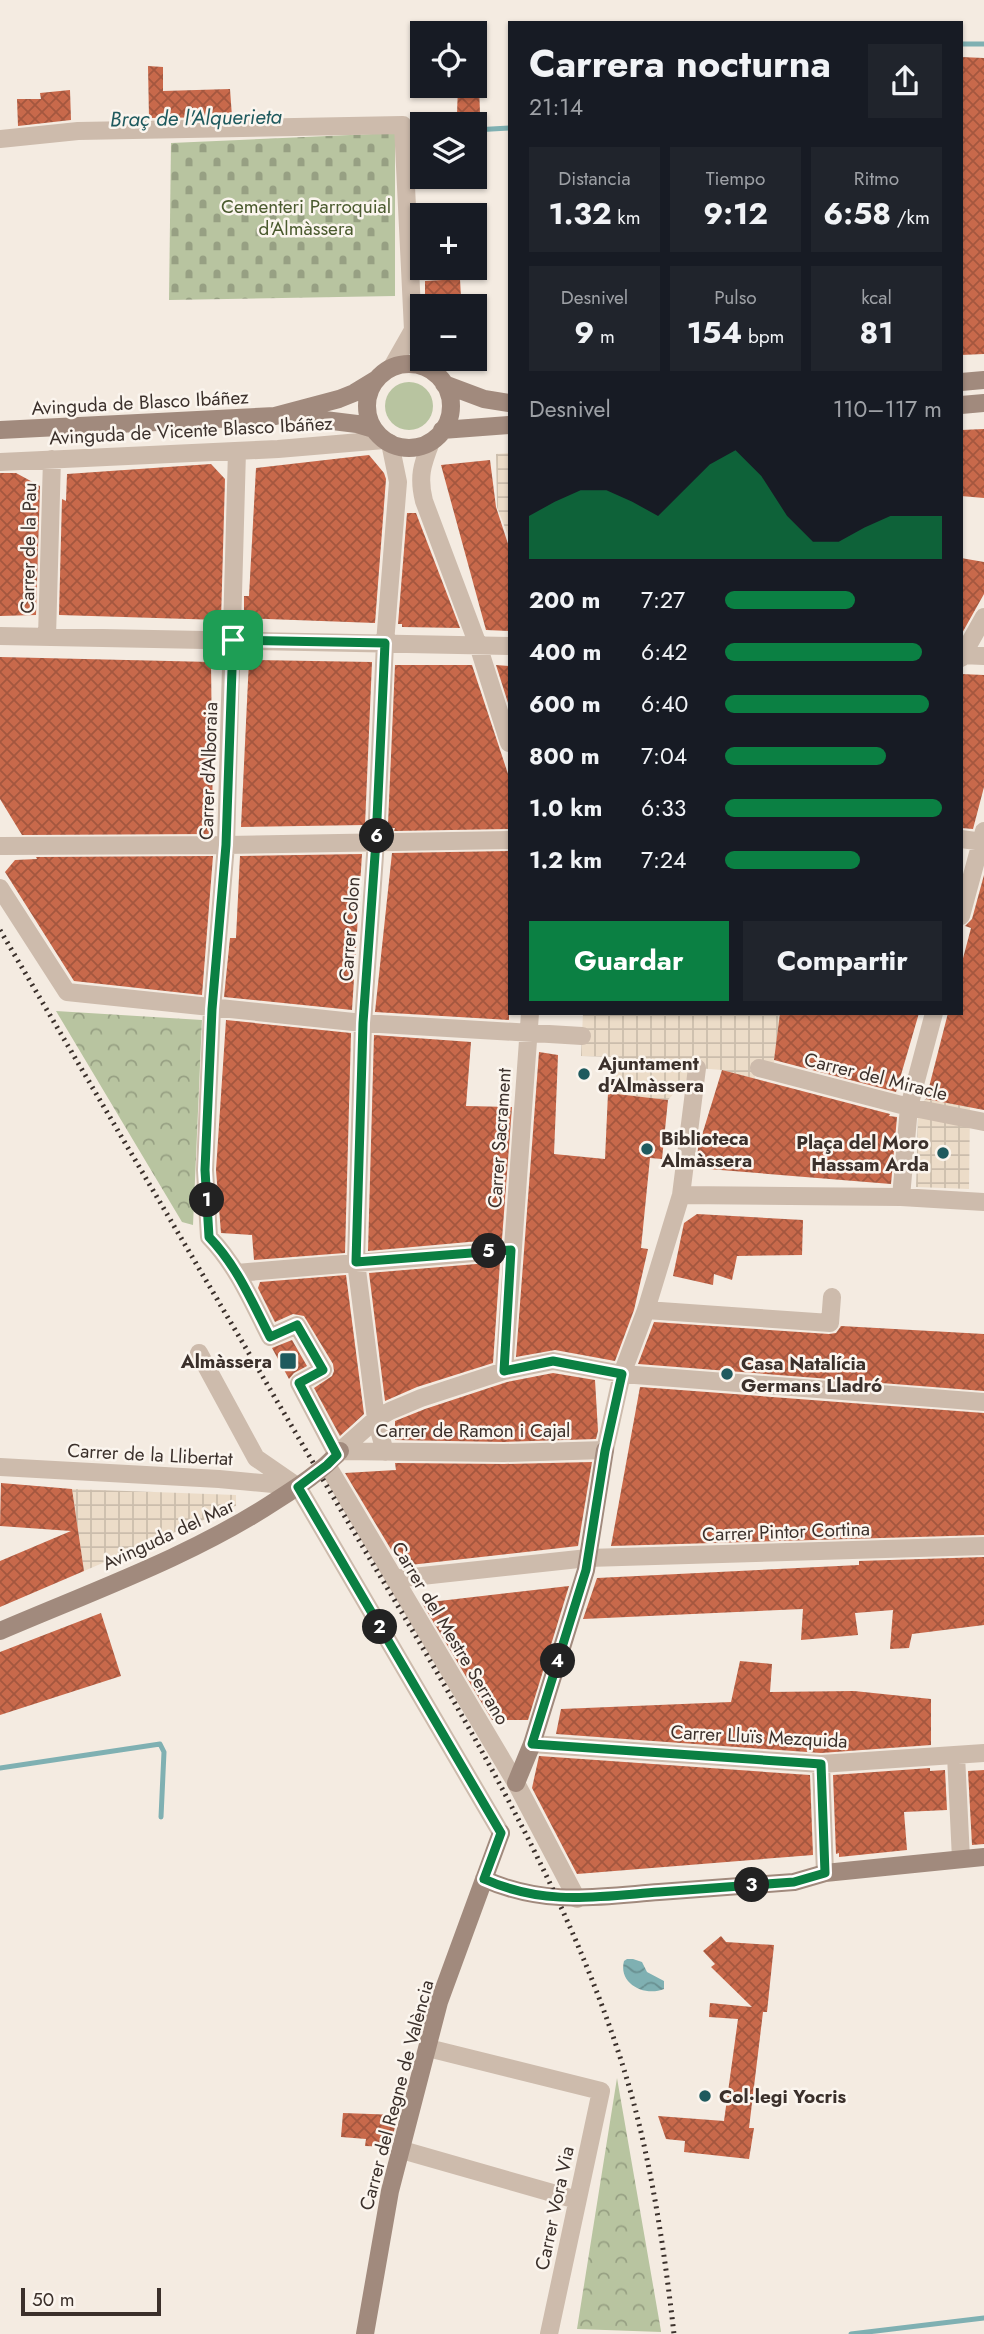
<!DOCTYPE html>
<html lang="es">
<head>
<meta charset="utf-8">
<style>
  :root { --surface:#171b24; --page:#20242c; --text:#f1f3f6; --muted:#9ea1a6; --accent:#0b8043 }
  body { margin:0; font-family:Jost,sans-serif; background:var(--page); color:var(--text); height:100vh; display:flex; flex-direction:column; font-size:26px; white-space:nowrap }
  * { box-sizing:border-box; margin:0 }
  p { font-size:23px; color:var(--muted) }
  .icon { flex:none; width:38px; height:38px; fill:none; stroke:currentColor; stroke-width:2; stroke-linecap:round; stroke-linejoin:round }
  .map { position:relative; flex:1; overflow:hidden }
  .drawer { position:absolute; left:508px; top:21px; width:455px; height:994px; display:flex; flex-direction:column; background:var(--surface); border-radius:0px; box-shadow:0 2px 5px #0004 }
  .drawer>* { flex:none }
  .tools { position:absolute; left:410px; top:21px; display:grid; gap:14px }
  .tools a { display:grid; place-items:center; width:77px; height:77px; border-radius:0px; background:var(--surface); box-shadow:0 2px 5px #0004; font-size:35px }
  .scale { position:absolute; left:21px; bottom:18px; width:140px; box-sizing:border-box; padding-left:7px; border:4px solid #3b302b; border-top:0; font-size:19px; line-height:24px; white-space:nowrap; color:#3b302b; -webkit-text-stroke:5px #fbf5ee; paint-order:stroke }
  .pin { position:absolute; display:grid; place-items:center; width:60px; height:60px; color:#fff; margin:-30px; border-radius:14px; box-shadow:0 4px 10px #0006 }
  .km { position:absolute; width:35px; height:35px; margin:-18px; border-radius:50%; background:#222; color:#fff; font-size:19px; line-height:35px; text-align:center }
  .round { display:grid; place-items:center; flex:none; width:74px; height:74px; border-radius:0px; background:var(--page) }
  .overview { display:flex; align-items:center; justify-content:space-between; height:119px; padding:0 21px }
  h1 { font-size:38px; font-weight:700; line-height:52px }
  .figures { display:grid; grid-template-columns:repeat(3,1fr); gap:10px; height:119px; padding:7px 21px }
  .figures div { display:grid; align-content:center; border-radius:0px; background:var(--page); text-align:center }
  .figures b { font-size:30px; font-weight:700 }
  .figures small { font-size:19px; font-weight:400 }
  .figures p { font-size:19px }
  .chart { height:196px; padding:14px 21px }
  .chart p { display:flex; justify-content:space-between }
  .chart svg { width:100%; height:126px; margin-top:7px; fill:var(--accent); opacity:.7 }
  .action { display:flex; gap:14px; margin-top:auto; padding:14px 21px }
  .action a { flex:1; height:80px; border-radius:0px; background:var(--accent); color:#fff; font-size:28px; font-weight:700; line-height:80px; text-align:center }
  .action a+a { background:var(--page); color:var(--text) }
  ul { padding:0 21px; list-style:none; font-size:23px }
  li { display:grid; grid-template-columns:112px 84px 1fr; align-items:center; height:52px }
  li i { height:18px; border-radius:9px; background:var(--accent) }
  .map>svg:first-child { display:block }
  .grass { fill:#b8c4a0 }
  .forest { fill:url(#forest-crowns) }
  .cemetery { fill:url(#cemetery-stones) }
  .plaza { fill:url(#plaza-grid) }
  .water { fill:url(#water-waves) }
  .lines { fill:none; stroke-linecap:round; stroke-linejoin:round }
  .stream { stroke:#7fb0b2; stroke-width:5 }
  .building { fill:url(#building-cross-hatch) }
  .street { stroke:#cdbbac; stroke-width:18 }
  .secondary { stroke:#a18a7d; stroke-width:18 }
  .rail { stroke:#3b302b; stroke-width:5; stroke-dasharray:2 5; stroke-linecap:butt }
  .route-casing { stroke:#fff; stroke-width:14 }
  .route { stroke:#0b8043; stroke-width:9 }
  .poi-dot { fill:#1f5a5e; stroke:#fbf5ee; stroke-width:2.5 }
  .labels { text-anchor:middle; stroke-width:5; stroke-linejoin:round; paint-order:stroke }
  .park-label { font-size:19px; fill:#4a5a2e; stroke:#fbf5ee }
  .street-label { font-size:19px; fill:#3b302b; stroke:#fbf5ee }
  .poi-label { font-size:19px; font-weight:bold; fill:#3b302b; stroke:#fbf5ee; text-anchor:start }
  .water-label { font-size:21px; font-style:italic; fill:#1f5a5e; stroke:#fbf5ee }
</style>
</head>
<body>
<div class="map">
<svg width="984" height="2334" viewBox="0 0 984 2334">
  <defs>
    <pattern id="forest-crowns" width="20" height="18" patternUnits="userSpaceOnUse" patternTransform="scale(1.75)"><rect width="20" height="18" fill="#b8c4a0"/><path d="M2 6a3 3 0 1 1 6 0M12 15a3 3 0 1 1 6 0" fill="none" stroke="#97a083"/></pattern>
    <pattern id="cemetery-stones" width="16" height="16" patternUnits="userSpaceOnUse" patternTransform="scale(1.75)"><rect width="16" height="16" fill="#b8c4a0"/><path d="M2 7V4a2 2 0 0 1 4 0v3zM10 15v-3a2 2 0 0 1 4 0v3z" fill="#97a083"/></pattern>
    <pattern id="plaza-grid" width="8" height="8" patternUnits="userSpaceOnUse" patternTransform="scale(1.75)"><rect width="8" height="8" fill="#ecdcc8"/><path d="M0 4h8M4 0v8" fill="none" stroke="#cbbdac"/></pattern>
    <pattern id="water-waves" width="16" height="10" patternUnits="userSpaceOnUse" patternTransform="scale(1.75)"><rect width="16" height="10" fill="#7fb0b2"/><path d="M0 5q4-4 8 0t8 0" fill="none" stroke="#699091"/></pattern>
    <pattern id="building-cross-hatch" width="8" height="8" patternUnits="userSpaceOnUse" patternTransform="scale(1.75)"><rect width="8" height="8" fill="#c8694b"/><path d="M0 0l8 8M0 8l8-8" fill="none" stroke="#a4573f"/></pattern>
  </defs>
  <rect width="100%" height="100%" fill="#f4ebe1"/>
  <path class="grass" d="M385 406a24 24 0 1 1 48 0a24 24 0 1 1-48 0Z"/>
  <path class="forest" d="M56,1011L202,1020L193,1225L182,1222Z
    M617,2078L661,2331V2332L577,2329Z"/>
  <path class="cemetery" d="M395,133V296L169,300L171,143Z"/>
  <path class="plaza" d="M509,453V538L497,507L496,454Z
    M583,1013H780L774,1063L759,1068L754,1079L722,1070L697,1068L668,1100L608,1093L612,1057L581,1056Z
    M925,1099L970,1107L969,1189L916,1187L918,1114Z
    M72,1489L236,1495V1506L84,1571Z"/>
  <path class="water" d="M627,1959H633L642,1962L647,1972L664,1981V1989C645,1997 618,1984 624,1961Z"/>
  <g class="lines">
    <path class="stream" d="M961,44H984
      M474,130L509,128
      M414,132H422
      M0,1768L160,1744L164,1752L161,1817
      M851,2334L984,2318"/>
  </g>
  <path class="building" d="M961,57L984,58V354L961,355Z
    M148,66L163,67V91L230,89L232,117L149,118Z
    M458,86H479L480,113L457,114Z
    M70,90L71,120L18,126L17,99H41L40,93Z
    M460,279L461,298L455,299V306H425V281Z
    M984,429V498L961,496V430Z
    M369,455L384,473L386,479L375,623L244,618V596H249L256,468Z
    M490,460L496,507L509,547V631L486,630L441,465Z
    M211,464L225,479L221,620L59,615L62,499L66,501L67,474Z
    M0,473H16L40,486L36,615L0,616Z
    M407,513H416L460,628L402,627V624H398Z
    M961,558L984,562V594L961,635Z
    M0,657L211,662L213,834L22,835L0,799Z
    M249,660L372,662L365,825L241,827Z
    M395,665H472L509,777V829L394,831L395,828H390V824H388Z
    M496,665L509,666V706Z
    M961,674L984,675V787L973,829L961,828Z
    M509,851V1020L375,1012L392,853Z
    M362,854L352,1010L224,997L230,938H236L240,856Z
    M213,856L202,995L74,981L5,872L15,860L37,859L36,857Z
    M984,875V1110L926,1099L948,1013H961V966L971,928L965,926L972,919Z
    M780,1013H919L896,1092L774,1060Z
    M226,1020L351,1033L345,1253L254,1260L252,1235L221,1233L216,1170Z
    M374,1035L471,1042L466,1106L512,1107L502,1239L368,1251Z
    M539,1052L558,1055L554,1154L605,1159L608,1093L668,1100L662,1159L650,1158L641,1248L648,1249L634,1310L615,1361L555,1350L516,1357Z
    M722,1070L890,1114L889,1116L897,1117L891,1184L696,1168L698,1148Z
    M697,1214L803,1220L802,1255L737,1256L732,1280L714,1274L713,1285L673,1276L684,1223Z
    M500,1262L493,1363L417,1387L385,1401L369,1273Z
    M346,1275L364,1414L340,1436L314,1388L332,1376L334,1371L333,1364L304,1316L293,1314L275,1322L258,1288L260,1282Z
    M654,1322L829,1334L836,1333L841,1326L984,1334V1391L638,1364Z
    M292,1340L307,1366L294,1373L289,1379L272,1348Z
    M553,1373L595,1380L598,1431L596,1439L504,1442L395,1440V1421L425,1409L507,1382Z
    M640,1387L984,1413V1535L611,1546Z
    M592,1462L578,1546L401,1566L345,1473L396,1470L395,1463L504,1464Z
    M1,1483L72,1489L84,1571L0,1607V1561L71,1531L0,1526Z
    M984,1557V1625L912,1634L909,1648L890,1649L893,1610L855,1613L858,1635L801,1640L803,1609L583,1619L597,1578L859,1565V1561Z
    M569,1586L528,1720H492L422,1603Z
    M101,1613L121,1676L0,1715V1652Z
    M740,1661L772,1664L770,1692L854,1691L931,1699V1745L821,1753L556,1734L561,1709L731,1702Z
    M539,1756L810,1775L813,1855L577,1874L532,1788Z
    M930,1768V1771L945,1770L947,1810L904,1812L907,1850L839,1857V1853L836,1854L833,1775Z
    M984,1770V1844L972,1845L968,1771Z
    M721,1936L726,1942L774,1945L767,2012H763L749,2128H754L749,2159L684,2152L685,2141L666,2139L658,2116L724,2121L738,2019L709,2017L710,2003L752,2007L711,1967L715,1964L703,1951Z
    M343,2113L398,2115L390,2147L365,2146L366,2139L341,2137Z"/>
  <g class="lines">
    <path class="street" d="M0,139L78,131L403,125L413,330L422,349
      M427,359L434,372
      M392,367L413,330
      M431,442C422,465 418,477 424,501L478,645L509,743
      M237,451L226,845L212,1009L205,1170L209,1237C237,1266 252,1302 270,1337L297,1325L323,1370L299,1383L337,1455
      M0,462L278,449L384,440
      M0,636L509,646
      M47,637L52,459
      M961,655L984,656
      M961,658L984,617
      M961,839L984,842
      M0,846L226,845L509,840
      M0,888L67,992L363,1023L582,1036
      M961,916L984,831
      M759,1068L909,1107L984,1122
      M681,1195L901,1197L984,1202
      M901,1197L909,1107L934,1013
      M237,1273L511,1250
      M646,1310L830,1323L832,1297
      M199,1353L256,1458L298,1487L501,1833
      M504,1371L530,1013
      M340,1451L376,1419L356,1262L363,1023L376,841L385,643L398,482L390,443
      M340,1451L504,1453L605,1450L622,1374L646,1310L681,1195L697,1068
      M385,1452L376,1419L390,1411L421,1398L504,1371L553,1361L622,1374L984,1402
      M327,1465L516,1783L577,1899
      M0,1467L219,1479L294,1486
      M394,1579L588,1558L984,1546
      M532,1744L821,1764L984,1753
      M956,1755L961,1859
      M821,1764L825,1873
      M428,2048L601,2091L549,2334
      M402,2150L577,2200"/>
    <path class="secondary" d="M367 406a42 42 0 1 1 84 0a42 42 0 1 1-84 0Z
      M961,382L984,380
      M444,384L484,399L509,403
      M961,405L984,403
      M292,416L357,424L374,429
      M0,430L275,416L339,399L354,393L377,379
      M442,430L509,425
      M0,1631C93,1591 192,1556 277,1500C299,1486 322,1471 340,1451
      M516,1783L532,1744L586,1570L605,1450
      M484,1879C545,1906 595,1897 659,1892C704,1889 749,1885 794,1882L825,1873L984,1857
      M365,2334L390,2191L439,2002L501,1833"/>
    <path class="rail" d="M0,930C109,1116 219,1302 328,1488C434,1669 550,1848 617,2048C648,2139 663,2238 674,2334"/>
  </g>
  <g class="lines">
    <g class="route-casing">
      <path id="route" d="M233,640L385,643L376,841L363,1023L356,1262L511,1250L504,1371L553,1361L622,1374L605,1451L586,1570L532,1744L821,1764L825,1873L794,1882C749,1885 704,1889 659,1892C595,1897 545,1906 484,1879L501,1833L298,1487L327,1465L337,1455L299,1383L323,1370L297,1325L270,1337C252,1302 237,1266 209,1237L205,1170L212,1009L226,845Z"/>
    </g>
    <use href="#route" class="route"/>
  </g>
  <g class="poi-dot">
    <circle cx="584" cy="1074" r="7"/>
    <circle cx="647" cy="1149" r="7"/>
    <circle cx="943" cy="1153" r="7"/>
    <rect x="279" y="1352" width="18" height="18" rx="3.5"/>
    <circle cx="727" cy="1374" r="7"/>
    <circle cx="705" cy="2096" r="7"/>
  </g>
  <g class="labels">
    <g class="park-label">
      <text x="306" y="213">Cementeri Parroquial<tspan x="306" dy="22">d'Almàssera</tspan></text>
    </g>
    <g class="street-label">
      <text transform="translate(140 402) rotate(-3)" y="7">Avinguda de Blasco Ibáñez</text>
      <text transform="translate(191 430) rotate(-3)" y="7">Avinguda de Vicente Blasco Ibáñez</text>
      <text transform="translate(28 548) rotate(-89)" y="7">Carrer de la Pau</text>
      <text transform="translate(208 771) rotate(-88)" y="7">Carrer d'Alboraia</text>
      <text transform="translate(349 929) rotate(-86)" y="7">Carrer Colon</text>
      <text transform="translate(876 1076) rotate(14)" y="7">Carrer del Miracle</text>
      <text transform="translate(499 1138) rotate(-86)" y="7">Carrer Sacrament</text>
      <text x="473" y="1437">Carrer de Ramon i Cajal</text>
      <text transform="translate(150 1454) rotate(3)" y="7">Carrer de la Llibertat</text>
      <text transform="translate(786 1531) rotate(-2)" y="7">Carrer Pintor Cortina</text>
      <text transform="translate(168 1534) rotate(-25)" y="7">Avinguda del Mar</text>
      <text transform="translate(451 1633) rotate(59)" y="7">Carrer del Mestre Serrano</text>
      <text transform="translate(759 1736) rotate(3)" y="7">Carrer Lluïs Mezquida</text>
      <text transform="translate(396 2095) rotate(-75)" y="7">Carrer del Regne de València</text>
      <text transform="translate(554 2208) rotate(-78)" y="7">Carrer Vora Via</text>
    </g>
    <g class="poi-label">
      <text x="598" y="1070">Ajuntament<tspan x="598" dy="22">d'Almàssera</tspan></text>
      <text x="661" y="1145">Biblioteca<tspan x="661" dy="22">Almàssera</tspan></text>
      <text x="929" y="1149" text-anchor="end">Plaça del Moro<tspan x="929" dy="22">Hassam Arda</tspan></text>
      <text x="272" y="1368" text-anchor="end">Almàssera</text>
      <text x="741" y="1370">Casa Natalícia<tspan x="741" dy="22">Germans Lladró</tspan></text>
      <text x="719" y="2103">Col·legi Yocris</text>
    </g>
    <g class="water-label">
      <text transform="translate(196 118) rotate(-1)" y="7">Braç de l'Alquerieta</text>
    </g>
  </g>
</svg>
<div class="tools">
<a><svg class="icon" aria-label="locate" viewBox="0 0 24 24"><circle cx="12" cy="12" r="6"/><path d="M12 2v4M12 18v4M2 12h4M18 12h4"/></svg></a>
<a><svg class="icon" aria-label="layers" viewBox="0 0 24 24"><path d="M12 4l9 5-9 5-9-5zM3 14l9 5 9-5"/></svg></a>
<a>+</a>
<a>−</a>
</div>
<div class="scale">50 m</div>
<div class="pin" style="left:233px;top:640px;background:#1e9e55"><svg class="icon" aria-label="arrive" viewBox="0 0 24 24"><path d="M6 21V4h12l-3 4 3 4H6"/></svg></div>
<b class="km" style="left:207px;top:1200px">1</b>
<b class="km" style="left:380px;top:1627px">2</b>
<b class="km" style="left:752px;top:1885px">3</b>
<b class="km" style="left:558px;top:1661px">4</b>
<b class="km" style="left:489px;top:1251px">5</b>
<b class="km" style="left:377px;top:836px">6</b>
<section class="drawer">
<div class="overview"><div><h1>Carrera nocturna</h1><p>21:14</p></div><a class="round"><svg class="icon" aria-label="share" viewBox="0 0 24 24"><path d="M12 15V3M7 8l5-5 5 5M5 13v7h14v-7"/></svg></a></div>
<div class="figures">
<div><p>Distancia</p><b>1.32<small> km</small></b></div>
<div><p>Tiempo</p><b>9:12</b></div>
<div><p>Ritmo</p><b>6:58<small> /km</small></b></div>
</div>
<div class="figures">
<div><p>Desnivel</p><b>9<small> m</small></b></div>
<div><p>Pulso</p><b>154<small> bpm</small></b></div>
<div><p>kcal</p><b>81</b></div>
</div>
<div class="chart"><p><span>Desnivel</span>110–117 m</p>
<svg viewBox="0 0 160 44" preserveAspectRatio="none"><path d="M0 44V29L10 24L20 20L30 20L40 24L50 29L60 20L70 11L80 6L90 15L100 29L110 38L120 38L130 33L140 29L150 29L160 29V44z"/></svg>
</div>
<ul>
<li><b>200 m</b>7:27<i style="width:60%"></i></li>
<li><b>400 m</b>6:42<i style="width:91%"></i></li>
<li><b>600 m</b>6:40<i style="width:94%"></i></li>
<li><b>800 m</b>7:04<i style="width:74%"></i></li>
<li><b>1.0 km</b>6:33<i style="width:100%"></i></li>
<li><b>1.2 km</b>7:24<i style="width:62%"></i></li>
</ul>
<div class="action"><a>Guardar</a><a>Compartir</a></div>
</section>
</div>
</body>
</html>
